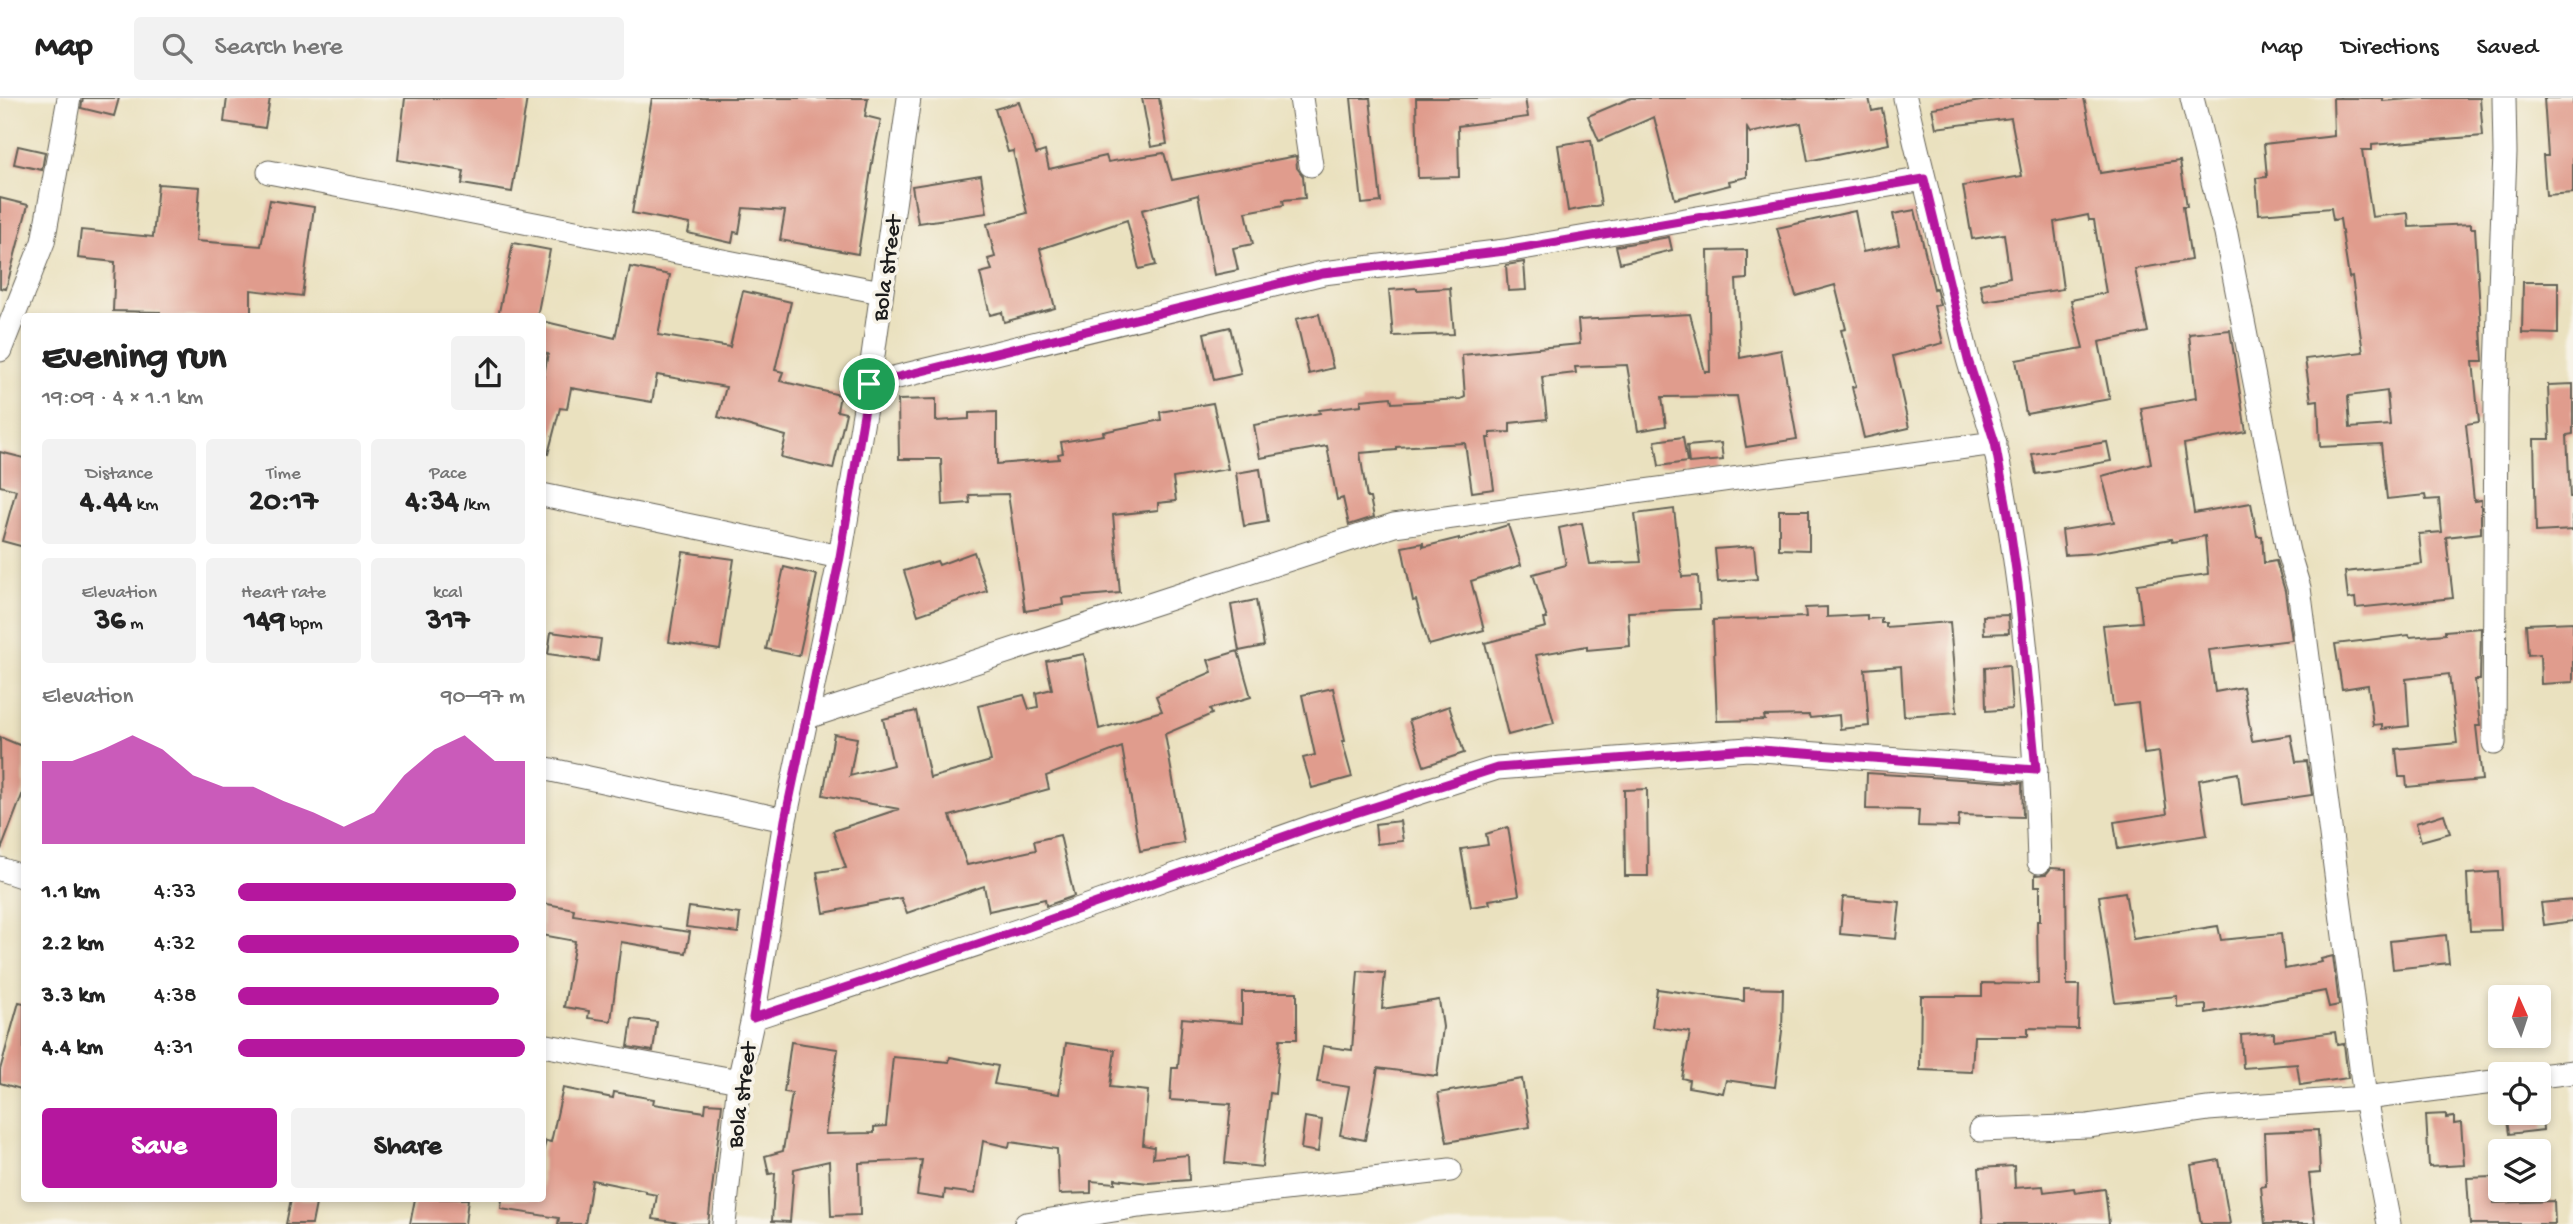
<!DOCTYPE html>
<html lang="en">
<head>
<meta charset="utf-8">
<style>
  :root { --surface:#fff; --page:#f2f2f2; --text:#222; --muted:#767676; --line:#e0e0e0; --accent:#b5179e }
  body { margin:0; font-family:"Gochi Hand",sans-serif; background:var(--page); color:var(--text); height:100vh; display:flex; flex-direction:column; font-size:26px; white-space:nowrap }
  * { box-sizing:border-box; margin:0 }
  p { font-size:23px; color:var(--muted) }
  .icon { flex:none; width:38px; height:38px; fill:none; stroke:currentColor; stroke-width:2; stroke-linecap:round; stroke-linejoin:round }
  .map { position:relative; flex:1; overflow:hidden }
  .details { position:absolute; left:21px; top:215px; width:525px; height:889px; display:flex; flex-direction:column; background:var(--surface); border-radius:7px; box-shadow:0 4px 10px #0003 }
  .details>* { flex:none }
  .needle { width:46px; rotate:357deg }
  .buttons { position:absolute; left:2488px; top:887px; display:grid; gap:14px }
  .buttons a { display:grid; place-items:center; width:63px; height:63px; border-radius:7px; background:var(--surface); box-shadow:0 4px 10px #0003; font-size:35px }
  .pin { position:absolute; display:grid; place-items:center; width:60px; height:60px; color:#fff; margin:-30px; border:4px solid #fff; border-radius:50%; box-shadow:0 2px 7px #0007 }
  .round { display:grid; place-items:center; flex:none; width:74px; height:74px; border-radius:7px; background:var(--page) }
  .head { display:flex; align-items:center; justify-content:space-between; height:119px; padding:0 21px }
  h1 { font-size:38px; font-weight:700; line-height:52px }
  .metrics { display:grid; grid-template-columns:repeat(3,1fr); gap:10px; height:119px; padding:7px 21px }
  .metrics div { display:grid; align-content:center; border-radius:7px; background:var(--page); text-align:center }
  .metrics b { font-size:30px; font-weight:700 }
  .metrics small { font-size:19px; font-weight:400 }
  .metrics p { font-size:19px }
  .chart { height:196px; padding:14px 21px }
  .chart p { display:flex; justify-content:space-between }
  .chart svg { width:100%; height:126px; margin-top:7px; fill:var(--accent); opacity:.7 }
  .button { display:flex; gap:14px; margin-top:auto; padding:14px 21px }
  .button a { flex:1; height:80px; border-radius:7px; background:var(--accent); color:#fff; font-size:28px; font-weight:700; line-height:80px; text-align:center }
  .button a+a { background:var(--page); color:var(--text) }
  ul { padding:0 21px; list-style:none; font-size:23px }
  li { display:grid; grid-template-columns:112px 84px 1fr; align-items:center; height:52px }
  li i { height:18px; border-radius:9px; background:var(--accent) }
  header { display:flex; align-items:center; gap:42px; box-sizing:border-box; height:98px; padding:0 35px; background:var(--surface); border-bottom:2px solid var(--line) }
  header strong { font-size:33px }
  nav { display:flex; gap:38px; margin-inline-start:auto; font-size:24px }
  .search { width:490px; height:63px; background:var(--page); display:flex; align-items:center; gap:18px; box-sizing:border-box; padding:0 24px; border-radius:7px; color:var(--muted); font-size:26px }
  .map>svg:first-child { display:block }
  .building { fill:#e09c8d; fill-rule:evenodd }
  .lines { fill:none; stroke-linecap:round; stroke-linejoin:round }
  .minor-casing { stroke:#646155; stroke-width:25 }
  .minor { stroke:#fff; stroke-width:23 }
  .route-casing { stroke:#fff; stroke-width:14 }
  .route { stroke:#b5179e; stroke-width:9 }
  .labels { text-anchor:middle; stroke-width:7; stroke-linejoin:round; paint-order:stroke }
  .street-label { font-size:23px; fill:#1c1c1c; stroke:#f7f3e8 }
</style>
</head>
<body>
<header>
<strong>Map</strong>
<div class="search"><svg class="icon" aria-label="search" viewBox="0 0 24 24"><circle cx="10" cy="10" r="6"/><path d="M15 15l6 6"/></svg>Search here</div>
<nav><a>Map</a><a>Directions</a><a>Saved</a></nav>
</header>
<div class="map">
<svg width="2573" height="1126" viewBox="0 0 2573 1126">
  <rect width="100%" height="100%" fill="#f7f3e8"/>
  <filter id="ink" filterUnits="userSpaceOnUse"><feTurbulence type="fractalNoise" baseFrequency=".0143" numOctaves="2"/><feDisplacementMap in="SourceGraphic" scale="14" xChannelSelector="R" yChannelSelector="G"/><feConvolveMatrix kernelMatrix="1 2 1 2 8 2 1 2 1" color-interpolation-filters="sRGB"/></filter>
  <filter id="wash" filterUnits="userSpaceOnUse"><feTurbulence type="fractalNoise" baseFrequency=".00686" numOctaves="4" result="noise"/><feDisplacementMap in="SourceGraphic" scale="28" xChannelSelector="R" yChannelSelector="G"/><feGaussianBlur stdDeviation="1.57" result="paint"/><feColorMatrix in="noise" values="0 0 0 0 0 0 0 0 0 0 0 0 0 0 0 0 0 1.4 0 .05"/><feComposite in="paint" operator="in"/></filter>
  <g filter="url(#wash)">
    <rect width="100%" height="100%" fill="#eae1bf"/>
    <g id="blocks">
      <path class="building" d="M83,0H119L114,18L81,10Z
        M227,0H270L265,30L224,24Z
        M405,0H527L512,94L462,86L464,73L398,62Z
        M652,0H868L865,18L881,22L873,59L858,156L780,142L785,113L743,110L739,135L734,134L732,145L688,135L690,126L632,115Z
        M1142,0H1159L1167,46L1151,49Z
        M1351,0H1370L1381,104L1362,106Z
        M1416,0H1525L1528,19L1458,28L1459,79L1418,80Z
        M1631,0H1869L1872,13L1882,11L1889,46L1808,63L1801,25L1750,35L1747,30V79L1729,83L1730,87L1675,101L1654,19L1599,43L1588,18Z
        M2003,0H2084L2100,75L2180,63L2187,108H2183L2191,162L2135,171L2148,234L2099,244L2110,301L2026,316L2016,262L2083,250L2071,202L2106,195L2094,122H2089L2088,117L2054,124L2063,191L1984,203L1980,186L2010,179L2004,136L1972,141L1963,88L2022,78L2011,20L1936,30L1932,10Z
        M2333,0H2383V3L2422,0H2480L2483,38L2372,47V52H2362L2372,119L2408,115L2409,129L2471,126V130H2475L2483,263H2473L2479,324L2466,326L2474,403L2481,402V435L2446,439L2453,500L2356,510L2355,500L2348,501L2345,474L2422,466L2419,436L2442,434L2439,401L2426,402L2425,397L2387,401L2381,346L2320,349L2318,302L2311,303L2305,261L2363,254L2352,179L2349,180L2340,121L2333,122L2331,110L2259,116L2256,80L2267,79L2264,46L2334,38ZM2387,293L2390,327L2350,330L2348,298Z
        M2544,0H2573V95L2546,97L2543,58H2548Z
        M1019,4L1036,56L1045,53L1049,71L1106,58L1108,64L1164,55L1172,82L1296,58L1297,70L1303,78L1305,100L1283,102L1284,107L1246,114L1253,146L1233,150L1238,172L1214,177L1198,97L1142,112L1156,167L1139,171L1127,122L1040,151L1055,210L1004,224L1002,214L990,217L980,175L992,172L988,161L995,159L987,126L1027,115L1013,53L1008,54L995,11Z
        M1591,42L1601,107L1568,113L1558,47Z
        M18,48L45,54L42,72L14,66Z
        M981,77L987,115L918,125L912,88Z
        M158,86L200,89L196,143L261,148L270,102L314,109L302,198L251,192V219H160V214L113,213L115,164L78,160L81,132L153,139Z
        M0,100L28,107L6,191L0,190Z
        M1915,112L1934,191L1936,190L1940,207L1934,208L1943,245L1893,258L1909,330L1864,340L1852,289L1856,288L1841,232L1846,231L1835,187L1796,198L1777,130L1855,113L1863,154L1899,146L1893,116Z
        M1669,139L1672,152L1620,165L1616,148Z
        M513,145L550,152L537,219H498Z
        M1747,152V181L1736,182L1740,260L1781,252L1797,341L1746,349L1737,298L1662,299L1666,328L1638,333L1627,267L1575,269L1576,275L1542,279L1547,321L1510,325V334L1490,335V340H1487L1494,391L1472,394L1465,345L1396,349V352L1360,355L1367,400H1370L1374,419L1349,427L1343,400L1337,402L1327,348L1260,360L1254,327L1320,315L1319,312L1361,307V302L1391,299L1392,305L1461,301L1465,299L1462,257L1580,246L1578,222L1690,216L1705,274H1710L1708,153Z
        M1524,164L1526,192L1508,193L1506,167Z
        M630,169L670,177L658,237L730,249L743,193L791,204L775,272L783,274L780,283L840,297L837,313L846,315L833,371L781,359L786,338L718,319L726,289L657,277L652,304L571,290L567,311L560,310L548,356L542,355V287L548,256L542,255V223L615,240Z
        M2523,184H2558V236L2522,235Z
        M1417,190V192L1450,190L1454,236L1393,238L1389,192Z
        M1319,216L1333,270L1309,276L1296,221Z
        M1230,229L1241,276L1214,282L1204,235Z
        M2230,232L2246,334L2184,346L2194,415L2251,405L2257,438H2262L2264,465L2276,463L2285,493L2292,542L2209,552L2215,594L2243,589L2252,643L2291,637L2296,664L2307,663L2312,697L2242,707L2238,675L2199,682L2207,737L2118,751L2114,724L2167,716L2159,654L2144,656L2138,605L2113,608L2103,527L2142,524L2137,486L2208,476L2205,438L2172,444L2171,441L2095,455L2065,457L2062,432L2114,424L2102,378L2151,365L2141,310L2196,300L2189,236Z
        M2573,286V336L2567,337L2570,399H2573V432L2536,434L2534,341H2550L2548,287Z
        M936,301V323L969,321V315L997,314V366L1059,361L1058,356L1063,355L1061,344L1104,337L1103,334L1161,322L1160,314L1213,305L1228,371L1173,380L1176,403L1158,405V412L1113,417L1120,495L1062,500L1063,507L1025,513L1008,396L969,397L970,405L943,407L941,361H899L898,302Z
        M1683,339L1687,364L1659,368L1655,343Z
        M2107,344L2111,363L2036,376L2032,356Z
        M1721,345L1723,362L1689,365L1687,348Z
        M0,354L24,360V449L2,443L16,392L0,388Z
        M1260,371L1268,424L1244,428L1236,375Z
        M1674,411L1682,479L1698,478L1700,511L1628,514L1630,548L1587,552V548L1536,557L1554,625L1508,637L1485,545L1546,529L1544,521H1547L1533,476L1566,467L1559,430L1582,425L1590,466L1641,464L1635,416Z
        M1779,412H1809V452L1779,451Z
        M1508,427L1521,467L1471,483L1484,532L1429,547L1416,502L1413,503L1402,449L1423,445V449L1459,440V442Z
        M1754,448L1757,481L1718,484L1715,451Z
        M683,454L734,461L720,552L669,544Z
        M974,454L987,493L918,517L904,473L937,463L939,467Z
        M784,469L817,477L799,558L766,551Z
        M1256,502L1264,548L1239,553L1231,507Z
        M1827,509V519L1867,517V521L1881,520V525H1886V529L1950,524L1957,614L1904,618L1901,568L1865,571L1869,628L1840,631L1839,617L1810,620L1809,617L1764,618L1765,622L1717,623L1713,522L1806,519L1805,510Z
        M2008,517L2009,535L1984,536L1983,518Z
        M2573,524V584L2541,586L2540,556L2528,557L2526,526Z
        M2481,530L2480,582H2475L2480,628H2476L2482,682L2407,689L2406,679H2399L2396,651L2457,645L2449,576L2406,581L2409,628L2382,631V626L2373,627L2368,587L2342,591L2335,546L2409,537L2410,539L2445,536V533Z
        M551,534L601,541L598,563L548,556Z
        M1238,553L1251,599L1210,611L1212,616L1165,636L1184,745L1140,753L1122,649L1046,678L1049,691L950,718L967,767L1036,752L1034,743L1060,737L1074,798L1046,808L1045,801L989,813L984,788L907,815L901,800L824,815L817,774L846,770L833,733L899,711L823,697L834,636L857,640L850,678L893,667L883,621L916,613L930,680L991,663L978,608L1024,597L1029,611L1038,609L1036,595L1052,591L1046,563L1084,556L1099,631L1162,613L1156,598L1212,574L1208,562Z
        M2009,567L2012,611L1986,613L1985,569Z
        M1333,590L1345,643H1342L1352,679L1312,690L1303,660L1315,657L1302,597Z
        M1449,608L1464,655L1424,668L1409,622Z
        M0,639L24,649V692L1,752Z
        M1867,675L2022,685L2023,719L1959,717L1958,729L1918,728L1919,712L1866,711Z
        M1647,691L1648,778H1625L1624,692Z
        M2444,716L2450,735L2421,743L2416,725Z
        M1400,723L1403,743L1377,746L1375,726Z
        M1508,729L1519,797L1489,802L1490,806L1471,809L1461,751L1488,747L1486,736Z
        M2051,770L2066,771L2067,887H2079L2078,931L2028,930V938H1974L1972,974L1920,972L1921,898H1982V885L2038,886L2037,823H2040V788H2035V777L2046,776Z
        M2498,774L2501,832L2470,833L2467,776Z
        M2125,794L2133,841L2218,828L2221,842L2281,836L2285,871L2322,864L2321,861L2333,858L2339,907L2329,909L2325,893L2206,915V907L2177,909V898L2115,904L2099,798Z
        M1843,799L1900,804L1896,841L1840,836Z
        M2573,802V823L2544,827L2541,805Z
        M542,805L574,811L573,817L690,834L686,855L621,844L611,923L588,920L589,913L564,909L575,843L542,837Z
        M689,809L740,816L738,835L686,829Z
        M2446,837L2449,865L2393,871L2390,843Z
        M1358,873L1385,875L1382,911L1439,902L1443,929L1437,978L1378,970L1365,1042L1340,1037L1349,989L1317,984L1323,948L1352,952Z
        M1744,890L1783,891L1782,933L1775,989L1726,982L1723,995L1688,989L1689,982L1682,980L1690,934L1652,929L1657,891L1744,903Z
        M1242,894H1297V941H1280L1275,996L1270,995L1262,1069L1225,1065L1231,1006L1170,1002L1172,970H1178L1182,920L1242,925Z
        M19,904L24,905V992L0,985V972Z
        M632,921L657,924L653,953L628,949Z
        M2335,934L2337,947L2344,946L2348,980L2300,987L2297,966L2243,970L2241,937L2274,935V942Z
        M791,944L838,951L825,1036L874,1035V1029L886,1028L893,959L949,964L950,959L998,968L994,986L1059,996L1066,945L1115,952L1110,989L1148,993L1143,1047L1154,1049L1153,1060L1188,1057L1189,1082L1148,1085L1115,1081V1085L1091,1083V1095L1059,1096L1057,1051L1010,1044L1009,1049L983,1043L975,1096L945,1092L944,1101L917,1097L922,1062L859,1065L860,1117L831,1118L829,1063L794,1071L790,1124L772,1123L775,1075L769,1076L765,1058L783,1053L792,995L784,994Z
        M1522,981L1530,1029L1447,1044L1438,995Z
        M563,990L613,1000L614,994L654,1001L653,1006L705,1014L706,1005L722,1006L708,1126H686L653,1121L657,1097L646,1095V1093L592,1082L585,1126H558L559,1120L501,1111L502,1101H542V1057L546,1043L551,1044Z
        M2506,1015H2542L2543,1032L2509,1036Z
        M2446,1016V1020L2454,1019V1026L2461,1025L2464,1067L2429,1069L2426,1017Z
        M1305,1019L1322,1022L1318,1054L1301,1051Z
        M2318,1032L2320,1075L2309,1076L2315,1126H2265L2261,1089L2266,1088L2264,1034Z
        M2219,1062L2230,1126H2201L2191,1067Z
        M2014,1068L2015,1090L2043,1088L2044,1094L2074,1090L2075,1095L2105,1091L2109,1126H1983L1979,1070Z
        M2493,1079L2494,1105L2554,1103L2555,1126H2470L2467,1080Z
        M291,1101H317L312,1126H286Z
        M415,1101H468L465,1126H410Z"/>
    </g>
  </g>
  <g filter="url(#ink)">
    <use href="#blocks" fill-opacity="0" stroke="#646155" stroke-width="2"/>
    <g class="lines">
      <g class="minor-casing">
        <path id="minor" d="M1301,0L1311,67
          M1905,0C1925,86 1946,172 1967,257C1975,288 1989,318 1995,349C2024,485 2035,626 2039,764
          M2192,0L2226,136L2288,454L2299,490L2365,1000L2389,1126
          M269,74L881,194
          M0,252L43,144L69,0
          M869,286L1323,175L1505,153L1924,81
          M542,397L840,459
          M807,619L1394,427L1995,345
          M2494,645L2496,298L2505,55L2504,0
          M542,670L785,722
          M0,771L24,779
          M753,920L1023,831L1311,729L1497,670L1748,651L2036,672
          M542,947L739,983
          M2539,978L2573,974
          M1981,1032L2088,1028L2208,1011L2365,1000L2501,983
          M724,1126L739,983L753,920L785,722L840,459L869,286L909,0
          M1026,1126L1139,1108L1450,1072"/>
      </g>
      <use href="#minor" class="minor"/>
    </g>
  </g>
  <g class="lines" filter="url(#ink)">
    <g class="route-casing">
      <path id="route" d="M1924,81L1968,262L1995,345L2008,416L2018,486L2036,672L1748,651L1497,670L1311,729L1023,831L753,920L785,722L840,459L869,286L1323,175L1505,153Z"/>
    </g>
    <use href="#route" class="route"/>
  </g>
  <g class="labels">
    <g class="street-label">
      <text transform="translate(885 170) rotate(-82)" y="8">Bola street</text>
      <text transform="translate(740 997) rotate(-82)" y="8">Bola street</text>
    </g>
  </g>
</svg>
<div class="buttons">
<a><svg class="needle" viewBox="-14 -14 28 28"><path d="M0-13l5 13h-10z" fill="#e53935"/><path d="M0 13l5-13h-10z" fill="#767676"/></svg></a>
<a><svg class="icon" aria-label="locate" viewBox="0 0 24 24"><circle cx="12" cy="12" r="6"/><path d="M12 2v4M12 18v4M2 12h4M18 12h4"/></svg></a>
<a><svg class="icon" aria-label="layers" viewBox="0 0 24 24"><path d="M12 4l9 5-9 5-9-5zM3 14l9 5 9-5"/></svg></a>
</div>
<div class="pin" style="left:869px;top:286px;background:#1e9e55"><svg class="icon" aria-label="arrive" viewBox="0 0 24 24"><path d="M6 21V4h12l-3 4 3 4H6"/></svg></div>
<section class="details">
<div class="head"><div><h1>Evening run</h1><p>19:09 · 4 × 1.1 km</p></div><a class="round"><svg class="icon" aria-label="share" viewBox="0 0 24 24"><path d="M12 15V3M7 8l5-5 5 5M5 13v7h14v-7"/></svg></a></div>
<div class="metrics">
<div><p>Distance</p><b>4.44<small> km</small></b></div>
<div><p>Time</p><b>20:17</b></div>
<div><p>Pace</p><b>4:34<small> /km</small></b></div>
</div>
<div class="metrics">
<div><p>Elevation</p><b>36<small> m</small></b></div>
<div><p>Heart rate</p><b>149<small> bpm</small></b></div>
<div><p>kcal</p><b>317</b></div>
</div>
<div class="chart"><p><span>Elevation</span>90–97 m</p>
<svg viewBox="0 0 160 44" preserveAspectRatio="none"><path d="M0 44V15L10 15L20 11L30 6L40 11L50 20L60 24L70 24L80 29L90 33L100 38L110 33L120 20L130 11L140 6L150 15L160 15V44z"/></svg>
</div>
<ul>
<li><b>1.1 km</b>4:33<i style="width:97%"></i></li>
<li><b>2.2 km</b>4:32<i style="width:98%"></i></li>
<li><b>3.3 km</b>4:38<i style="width:91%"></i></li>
<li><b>4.4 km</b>4:31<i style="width:100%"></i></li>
</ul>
<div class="button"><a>Save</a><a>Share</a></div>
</section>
</div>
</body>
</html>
